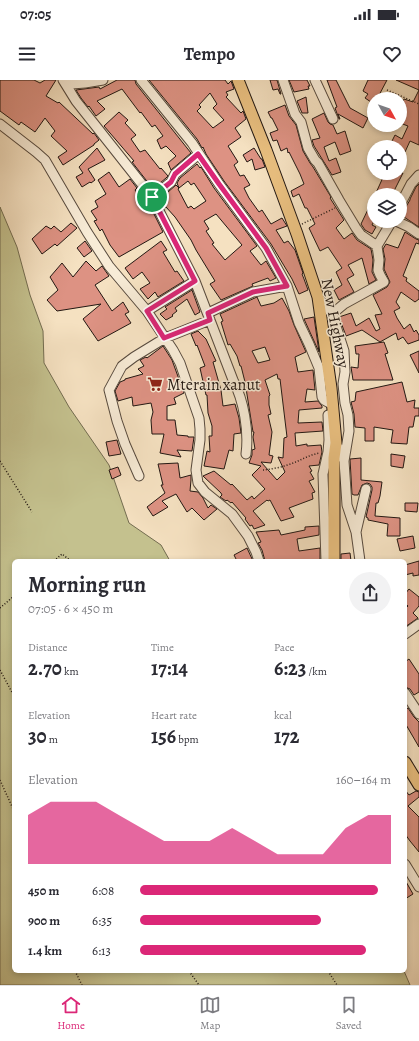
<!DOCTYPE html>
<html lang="en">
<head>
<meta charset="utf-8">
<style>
  :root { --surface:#fff; --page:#f2f2f3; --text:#2b2b33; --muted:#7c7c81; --line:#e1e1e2; --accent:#db2777 }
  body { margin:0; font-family:Alegreya,serif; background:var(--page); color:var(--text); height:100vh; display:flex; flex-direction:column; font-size:15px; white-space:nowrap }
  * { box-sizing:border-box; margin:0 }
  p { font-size:13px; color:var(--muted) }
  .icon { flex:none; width:22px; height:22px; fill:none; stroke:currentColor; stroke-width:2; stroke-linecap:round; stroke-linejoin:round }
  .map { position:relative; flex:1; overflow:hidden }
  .side { position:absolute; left:12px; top:479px; width:395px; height:414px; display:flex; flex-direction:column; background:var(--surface); border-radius:6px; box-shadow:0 2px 6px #0003 }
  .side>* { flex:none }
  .needle { width:26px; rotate:130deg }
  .controls { position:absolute; left:367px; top:12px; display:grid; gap:8px }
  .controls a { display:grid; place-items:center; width:40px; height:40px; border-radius:50%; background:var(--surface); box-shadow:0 2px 6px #0003; font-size:20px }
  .pin { position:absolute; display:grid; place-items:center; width:34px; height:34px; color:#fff; margin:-17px; border:2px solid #fff; border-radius:50%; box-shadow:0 1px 4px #0007 }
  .round { display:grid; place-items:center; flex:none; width:42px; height:42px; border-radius:21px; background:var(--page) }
  .head { display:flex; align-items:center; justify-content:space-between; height:68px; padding:0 16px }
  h1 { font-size:22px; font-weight:700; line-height:30px }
  .metrics { display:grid; grid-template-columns:repeat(3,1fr); gap:6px; height:68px; padding:4px 16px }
  .metrics div { display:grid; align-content:center }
  .metrics b { font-size:20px; font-weight:700 }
  .metrics small { font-size:11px; font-weight:400 }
  .metrics p { font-size:11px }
  .chart { height:112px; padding:8px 16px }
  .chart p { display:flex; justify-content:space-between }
  .chart svg { width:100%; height:72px; margin-top:4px; fill:var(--accent); opacity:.7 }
  ul { padding:0 16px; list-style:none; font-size:13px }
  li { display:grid; grid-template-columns:64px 48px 1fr; align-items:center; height:30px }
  li i { height:10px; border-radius:5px; background:var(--accent) }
  .status { display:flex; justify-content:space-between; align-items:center; height:28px; padding:0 20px; background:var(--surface); direction:ltr }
  .status svg { height:11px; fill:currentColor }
  header { display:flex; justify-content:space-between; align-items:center; height:52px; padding:0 16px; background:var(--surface); font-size:18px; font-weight:700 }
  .dock { display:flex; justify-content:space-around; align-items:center; height:56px; border-top:1px solid var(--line); background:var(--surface); font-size:11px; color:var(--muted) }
  .dock a { display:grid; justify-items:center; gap:2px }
  .dock .on { color:var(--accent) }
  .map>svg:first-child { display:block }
  .green { fill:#c4c18e; stroke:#736c50 }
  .building { fill:#dd9283; stroke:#221712; fill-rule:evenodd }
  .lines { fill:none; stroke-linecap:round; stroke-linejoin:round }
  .minor-casing { stroke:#574a3e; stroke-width:11 }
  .major-casing { stroke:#221712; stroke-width:13 }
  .path { stroke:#221712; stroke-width:1.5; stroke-dasharray:1 2; stroke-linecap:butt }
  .minor { stroke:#f8ecd7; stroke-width:9 }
  .major { stroke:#eac080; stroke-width:11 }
  .route-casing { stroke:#fff; stroke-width:8 }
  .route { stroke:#db2777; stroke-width:5 }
  .labels { text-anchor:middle; stroke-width:3; stroke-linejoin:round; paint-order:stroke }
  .street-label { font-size:16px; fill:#221712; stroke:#f8ecd7 }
  .poi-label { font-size:16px; fill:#221712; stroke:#f8ecd7; text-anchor:start }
</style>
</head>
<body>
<div class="status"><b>07:05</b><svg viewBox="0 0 49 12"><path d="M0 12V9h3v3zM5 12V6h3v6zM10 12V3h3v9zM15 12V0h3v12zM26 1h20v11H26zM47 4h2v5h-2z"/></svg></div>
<header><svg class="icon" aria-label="menu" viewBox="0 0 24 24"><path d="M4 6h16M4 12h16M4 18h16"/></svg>Tempo<svg class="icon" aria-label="heart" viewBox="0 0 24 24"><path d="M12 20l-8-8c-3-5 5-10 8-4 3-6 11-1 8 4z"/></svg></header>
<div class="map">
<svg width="419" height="905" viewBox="0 0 419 905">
  <rect width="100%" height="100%" fill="#f5e1c1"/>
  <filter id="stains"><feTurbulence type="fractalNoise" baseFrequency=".005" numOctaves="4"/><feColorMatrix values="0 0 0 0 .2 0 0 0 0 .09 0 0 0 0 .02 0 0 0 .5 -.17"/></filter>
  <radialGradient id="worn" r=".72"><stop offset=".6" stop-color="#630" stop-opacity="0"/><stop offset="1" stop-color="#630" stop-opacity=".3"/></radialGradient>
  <path class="green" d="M0,127L17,167L30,215L43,251L44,283L69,327L109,385L129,443L161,465L170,481H14V891H404L410,905H0Z"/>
  <path class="building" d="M0,0H34L40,3L45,0H56L46,16L58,23L59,22L93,54L94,53L99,60L94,64V65L63,85L58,77L67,71L51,56L55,51L45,38L35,52L21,42L19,45L0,31Z
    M117,0H135L136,4L191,73L171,90L168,83L176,76L166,66L161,69L157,60L163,56L155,45L152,47L141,32L140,33L122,9L97,21L105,29L96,36L89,26L88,27L81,18L76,10L99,7L100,9Z
    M149,0H225L228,4L231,1L234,9L226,12L228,15L226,17L241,33L243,31L246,39L235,48L241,57L228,66L238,82L234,85L240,96L244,95L250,105L244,108L249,118L259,132L262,130L271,144L282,138L287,146L276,150L284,163L288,161L295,170L303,193L302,194L304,199L308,210L299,214L292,199L271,164L224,101L206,74L203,67L202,68L197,59ZM210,13L217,24L213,28L224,40L213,48L197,31L201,27L199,25Z
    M270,0H277L281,14H280L278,9L273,10Z
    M289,0H307L310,6H308L309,9L294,12Z
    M327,0H336L350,28L368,38L363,48L338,34L340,39H339L335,28L337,27Z
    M368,0H387L377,19H374V24L365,18L368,14L363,11Z
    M396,0H419V65L410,61L405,72L400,69V67H395L390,65L395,55L402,59L408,46L400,43V28L404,19L413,22L419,10Z
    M306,17L308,33H302L297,21Z
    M285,25L289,36L296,45L303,71L310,83L313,87L331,117L330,118L344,140L336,148L344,159L352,153L357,160L371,169L373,180L372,192L376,200L369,204L362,178L348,185L354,195L347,199L354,212L339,220L334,210L342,205L336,192L342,188L328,167L320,171L309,148L315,144L307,128H305L299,114L293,117L291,111L304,104L300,94L289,72L288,73L287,68L281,71L277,60L273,61L270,53L278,50L272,38H271L268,32Z
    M119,32L128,40L125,43L136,55L131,59L140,72L145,70L160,89L161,88L168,96L166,98L153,109L132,82L134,81L104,46Z
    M324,33L328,42L330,44L333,45L337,54L345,51L351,71L340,75L335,62L324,67L329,81L336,78L341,92L332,95L314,66L312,60L320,58L312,39Z
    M97,68L105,80L88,89L95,100L91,103L90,102L82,107L76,97L83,93L79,87Z
    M254,68L261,79H262L265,87L255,90L252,79L247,82L243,75Z
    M197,84L200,88L201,87L214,108L257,166L250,171L261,185L266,181L276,198L270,201L268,198L252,204L253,206L221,220L210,204L215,201L196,170L191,160L175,137L166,127H165L160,119L176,105L179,108L178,109L188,128L191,126L194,129L206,121L194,103L191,105L188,101L179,108L177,103L180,98ZM216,134L242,165L225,180L212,164L214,163L206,151L209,149L204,141Z
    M109,92L119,107L130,99L137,108L135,110L154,134L163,152L119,177L110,165L102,149L100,151L94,141L97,140L91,131L98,127L95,121L106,114L98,100Z
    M385,93H403L394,111L389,109L386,115H375Z
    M419,104V147L401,135L410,120V119L416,107Z
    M374,117V141L372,145L376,147L372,154L365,150L361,144Z
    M71,143L77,148L57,166L55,164L42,174L32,159L46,146L51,149L54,146L61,152Z
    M405,152L416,159L419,160V164L416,163L403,196L407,198L406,201L419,211V219L415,222L401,212L396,222L400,228L394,231L397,238L404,249L410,244L414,252L416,250L419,255V260L408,264L403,257L398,260L396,253L380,262L362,250L346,256L339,237L351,233L356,246L369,238L376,251L380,249L375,235L382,234L373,215L387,207L390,202L384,189L385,179L383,169L386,164L398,168Z
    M85,161L92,171L84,177L77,168Z
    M161,161L167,170L163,172L175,192L177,191L184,201L158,217L155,212L148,219L140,209L150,203L142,192L133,199L125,188Z
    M86,181L96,191L102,186L109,196L95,205L112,231L123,222L129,232L125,234L131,243L98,261L83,239L101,224L57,231L47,220L58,210L50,197L62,183L73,197Z
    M192,210L200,232L195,235L187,219L175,228L177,231L172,235L173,236L166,240L160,234L167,229L165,227Z
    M257,217L261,226L274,223L282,218L289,231L294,245L306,272L295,277L298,292L313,290L315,310L307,309L305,322L318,321L322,326V328L299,330L298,343L322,342L323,351L295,353L296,366L307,364V366L321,365L322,372L319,385L309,386L312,391L310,392L314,399L309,401L315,412L312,413L313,419L289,428L294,437L281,441L270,420L268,421L267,420L253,431L265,445L254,449L252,445L250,446L245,439L246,438L232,422L231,423L227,420L226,421L220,417L222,415L221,413L203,396L214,391L231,405L232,404L247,420L252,416L254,419L265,409L252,395L261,386L249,383L252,375V370L255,369L253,357L254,352H253L245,302L241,286H240L237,276L230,264L228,265L221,242L223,241L220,234ZM265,267L270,280L258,283L252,271ZM277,294L278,299H280L287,357L284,358L283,378L278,377L285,392L277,400L261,382L271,383L273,376L269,375L272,352L268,335L271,334L269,325V316L270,315L265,300Z
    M314,237L319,272L304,239Z
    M198,251L206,259L216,281L213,282L221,310L223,326L235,324L239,338L241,353L234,354L233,371L229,370L224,389L204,386L207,371L210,372L209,356H212V346L208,333L207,315H206L200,288L205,286L197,265L196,266L191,254Z
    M384,262L388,273L385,274L393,300H353L351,287L358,288L359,274H356L355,266Z
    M163,266L172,280L184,313L174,318L176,324L167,326V340H175L177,355L188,356V357H194L192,371L177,370L181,377L160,373L164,354H152L151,340L153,332L151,323L133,326L132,317L118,321L115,311L120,302L125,300V299L143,294L138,289L144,286L140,280L146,277L147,278Z
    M419,271V293L410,275Z
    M402,302L407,322L415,320L414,328H419V336H415L413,347H409L407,364L391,363L393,350L374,347V361H365V348L355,347L354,334L351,322L355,321L356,312Z
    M117,360L121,374L109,376L106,362Z
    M391,374L405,376L403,388L391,386Z
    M361,378V400L382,402L380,416L378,423H376L375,436L400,438V456H387L388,444L368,440V438L366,437L372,410V407L370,404L367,403L362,405L358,415H354L352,414L350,379Z
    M178,383L180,398L191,395V400L190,411L198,412L203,418L208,428L211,425L217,429L204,440L192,428L187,432L176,414L162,421L168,427L153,436L147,427L165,413L161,405H163L158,384Z
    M118,387L121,395L112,399L109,390Z
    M405,423H418L417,432L405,431Z
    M319,446V455L297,459L299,471L320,468V481H265L262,470L258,463L261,462L256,452L279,450L281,455L305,450V447Z
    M413,456L415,468L400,471L397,459Z
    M247,468L253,481H237L234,475Z
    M350,473L351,481H341V474Z
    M419,481V495L413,496V493L405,495V485Z
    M409,509L419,517V526L413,533L418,538L405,547V529L408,526L405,523V514Z
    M409,579L419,594V612L414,615L410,609L405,607V582Z
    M408,628L414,637L419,642V667L405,643V630Z
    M405,710L409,715L416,711L419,712V717L408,726L419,737V772L410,761L405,754Z
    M405,800L413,814L405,819Z"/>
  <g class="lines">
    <g class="minor-casing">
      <path id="minor" d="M63,0L76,21L152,117L195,201L233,300C244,321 249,351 246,374
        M66,0L72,4L85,3L103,0
        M141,0L192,63L219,104L266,168L287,206L299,243L309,264L319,288L322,317L324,320L333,325
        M283,0L295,34L301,42L308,68L315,80L318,83L339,120L356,148L361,155L377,166
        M315,0L333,39
        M0,44L36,72L45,80L87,152L109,186L147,231L173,270L180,283L199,338L200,349V360L196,390L198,403L205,412L232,434L248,456L256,472L259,481
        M152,117L171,102L175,94L199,74
        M400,125L411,104L419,95
        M396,141L409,147L419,154
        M318,217L332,234L344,271L345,292L343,304L345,323L348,335L349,351L344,381
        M147,231L195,201
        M208,233L253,212L287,206
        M332,234L344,224L384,202L380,195L378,190L379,180L377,166L392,141
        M328,372L329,360L328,335
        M139,396L125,364L117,341L109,310L122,286L134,277L165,258L210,240
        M356,452L366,409
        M326,481L323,394L328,372L336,363L344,381L347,425L356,452L360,481
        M405,554L419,544
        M405,613L419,634
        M405,784L419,807"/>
    </g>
    <g class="major-casing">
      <path id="major" d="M238,0L266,70L297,154L318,217L331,308L336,363L334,378V481
        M405,682L419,705"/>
    </g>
    <path class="path" d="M387,10L419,24
      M397,19L399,15
      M376,45L383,48L384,45
      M302,144L335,128
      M0,381L32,432
      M263,390C274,389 287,386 298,381C305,378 312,374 320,373
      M54,481L62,474L71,481
      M0,528L14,516
      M0,590L14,616
      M0,700L14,731
      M75,891L82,905
      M189,891L199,905
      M328,891L337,905"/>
    <use href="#minor" class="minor"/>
    <use href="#major" class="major"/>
  </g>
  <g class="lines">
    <g class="route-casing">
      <path id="route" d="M198,74L219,104L266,168L287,206L253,212L208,233L210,240L164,258L147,231L195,201L152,117L171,102L175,94Z"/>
    </g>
    <use href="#route" class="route"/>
  </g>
  <defs>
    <g id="supermarket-bare" transform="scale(1.2)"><path d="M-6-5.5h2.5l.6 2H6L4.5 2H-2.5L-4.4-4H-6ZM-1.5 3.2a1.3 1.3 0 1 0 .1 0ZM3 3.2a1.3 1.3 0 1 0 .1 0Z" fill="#8f2418" stroke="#f8ecd7" stroke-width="2.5" paint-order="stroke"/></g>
  </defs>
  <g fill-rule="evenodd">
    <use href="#supermarket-bare" x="155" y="304"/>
  </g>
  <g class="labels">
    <g class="street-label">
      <text transform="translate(336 243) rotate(79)" y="6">New Highway</text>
    </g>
    <g class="poi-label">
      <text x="167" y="310">Mterain xanut</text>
    </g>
  </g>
  <rect width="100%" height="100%" filter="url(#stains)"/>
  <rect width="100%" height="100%" fill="url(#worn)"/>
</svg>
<div class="controls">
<a><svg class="needle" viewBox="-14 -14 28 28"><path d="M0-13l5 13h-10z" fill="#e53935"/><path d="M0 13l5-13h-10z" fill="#7c7c81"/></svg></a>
<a><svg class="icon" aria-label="locate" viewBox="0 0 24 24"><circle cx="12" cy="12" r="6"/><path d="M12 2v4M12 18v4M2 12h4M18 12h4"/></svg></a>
<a><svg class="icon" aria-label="layers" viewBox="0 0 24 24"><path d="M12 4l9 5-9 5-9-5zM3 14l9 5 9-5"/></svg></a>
</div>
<div class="pin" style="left:152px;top:117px;background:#1e9e55"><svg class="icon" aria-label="arrive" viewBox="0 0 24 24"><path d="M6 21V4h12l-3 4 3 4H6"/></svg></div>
<section class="side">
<div class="head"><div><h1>Morning run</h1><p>07:05 · 6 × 450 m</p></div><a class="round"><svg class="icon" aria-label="share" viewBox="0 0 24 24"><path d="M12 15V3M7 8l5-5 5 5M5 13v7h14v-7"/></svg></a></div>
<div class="metrics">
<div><p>Distance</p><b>2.70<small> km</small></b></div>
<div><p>Time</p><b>17:14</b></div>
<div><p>Pace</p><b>6:23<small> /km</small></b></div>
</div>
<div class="metrics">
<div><p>Elevation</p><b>30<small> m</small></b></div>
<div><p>Heart rate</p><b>156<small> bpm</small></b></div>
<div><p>kcal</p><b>172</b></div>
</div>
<div class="chart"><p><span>Elevation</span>160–164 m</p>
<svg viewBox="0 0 160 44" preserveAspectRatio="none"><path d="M0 44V14L10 6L20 6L30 6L40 14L50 22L60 30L70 30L80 30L90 22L100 30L110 38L120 38L130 38L140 22L150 14L160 14V44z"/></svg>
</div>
<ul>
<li><b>450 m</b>6:08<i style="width:95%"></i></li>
<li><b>900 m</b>6:35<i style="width:72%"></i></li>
<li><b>1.4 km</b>6:13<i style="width:90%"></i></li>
</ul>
</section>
</div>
<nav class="dock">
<a class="on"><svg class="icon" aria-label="home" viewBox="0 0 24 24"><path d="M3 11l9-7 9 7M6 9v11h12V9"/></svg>Home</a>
<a><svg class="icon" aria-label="map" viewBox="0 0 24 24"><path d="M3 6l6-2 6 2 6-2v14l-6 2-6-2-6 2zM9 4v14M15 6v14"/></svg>Map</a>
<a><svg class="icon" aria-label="saved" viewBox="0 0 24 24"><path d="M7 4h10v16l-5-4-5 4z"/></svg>Saved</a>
</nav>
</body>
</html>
